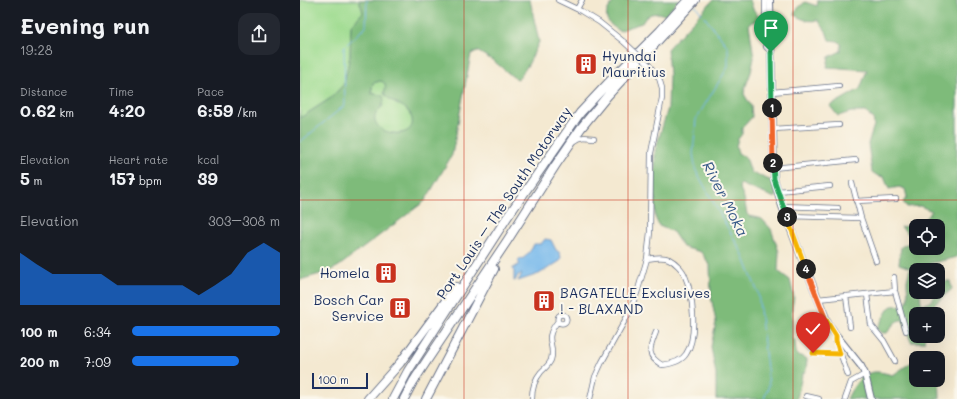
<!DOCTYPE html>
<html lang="en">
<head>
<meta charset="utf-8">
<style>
  :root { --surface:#171b24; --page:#242831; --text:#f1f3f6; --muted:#9ea1a6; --accent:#1a73e8 }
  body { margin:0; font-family:Mali,sans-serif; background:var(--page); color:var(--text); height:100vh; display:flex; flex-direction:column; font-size:15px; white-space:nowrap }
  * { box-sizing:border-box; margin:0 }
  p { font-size:13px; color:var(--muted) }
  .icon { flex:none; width:22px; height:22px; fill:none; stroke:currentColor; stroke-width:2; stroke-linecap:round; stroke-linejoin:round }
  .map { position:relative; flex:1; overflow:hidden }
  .panel { display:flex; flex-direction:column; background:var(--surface); width:300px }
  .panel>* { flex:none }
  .buttons { position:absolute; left:609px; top:219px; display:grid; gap:8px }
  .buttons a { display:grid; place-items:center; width:36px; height:36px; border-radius:8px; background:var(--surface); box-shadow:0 4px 16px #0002; font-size:20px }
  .scale { position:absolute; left:12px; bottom:10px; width:56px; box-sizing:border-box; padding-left:4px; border:2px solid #1b2f5e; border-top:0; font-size:11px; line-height:14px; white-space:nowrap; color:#1b2f5e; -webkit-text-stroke:3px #fbf7ec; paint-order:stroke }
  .pin { position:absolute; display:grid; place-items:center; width:34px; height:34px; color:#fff; margin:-41px -17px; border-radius:50% 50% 50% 0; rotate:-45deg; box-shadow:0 0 4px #0007 }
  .pin .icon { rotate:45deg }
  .km { position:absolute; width:20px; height:20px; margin:-10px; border-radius:50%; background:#222; color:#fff; font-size:11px; line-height:20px; text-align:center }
  .round { display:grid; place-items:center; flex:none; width:42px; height:42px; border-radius:12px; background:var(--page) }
  .overview { display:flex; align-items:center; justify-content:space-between; height:68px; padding:0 20px }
  h1 { font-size:22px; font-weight:800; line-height:30px }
  .stats { display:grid; grid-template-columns:repeat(3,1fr); gap:6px; height:68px; padding:4px 20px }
  .stats div { display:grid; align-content:center }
  .stats b { font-size:17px; font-weight:800 }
  .stats small { font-size:11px; font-weight:400 }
  .stats p { font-size:11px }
  .chart { height:112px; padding:8px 20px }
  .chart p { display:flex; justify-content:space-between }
  .chart svg { width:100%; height:72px; margin-top:4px; fill:var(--accent); opacity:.7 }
  ul { padding:0 20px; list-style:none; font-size:13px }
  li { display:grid; grid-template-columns:64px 48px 1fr; align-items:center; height:30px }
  li i { height:10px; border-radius:5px; background:var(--accent) }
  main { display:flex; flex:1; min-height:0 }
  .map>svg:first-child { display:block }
  .green { fill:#9edb8f; stroke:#5c8576 }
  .forest { fill:#7ebb7a; stroke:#4c756c; fill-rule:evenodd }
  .water { fill:#76b8eb; stroke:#4874a4 }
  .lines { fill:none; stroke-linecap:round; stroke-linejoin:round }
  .stream { stroke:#76b8eb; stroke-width:1 }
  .street-casing { stroke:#677086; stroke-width:6 }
  .secondary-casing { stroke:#677086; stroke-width:8 }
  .highway-casing { stroke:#677086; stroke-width:10 }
  .street { stroke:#fff; stroke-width:4.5 }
  .secondary { stroke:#fff; stroke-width:6 }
  .highway { stroke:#fff; stroke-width:8 }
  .street-bridge-casing { stroke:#677086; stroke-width:6; stroke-linecap:butt }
  .street-bridge { stroke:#fff; stroke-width:4.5 }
  .split-1-casing { stroke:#fff; stroke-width:8 }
  .split-2-casing { stroke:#fff; stroke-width:8 }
  .split-3-casing { stroke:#fff; stroke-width:8 }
  .split-4-casing { stroke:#fff; stroke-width:8 }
  .split-5-casing { stroke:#fff; stroke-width:8 }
  .split-6-casing { stroke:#fff; stroke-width:8 }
  .split-1 { stroke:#22a559; stroke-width:5 }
  .split-2 { stroke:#f0652b; stroke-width:5 }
  .split-3 { stroke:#22a559; stroke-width:5 }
  .split-4 { stroke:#f5b400; stroke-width:5 }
  .split-5 { stroke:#f0652b; stroke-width:5 }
  .split-6 { stroke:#f5b400; stroke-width:5 }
  .grid { fill:none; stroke:#c8321e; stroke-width:1; stroke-opacity:0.55 }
  .labels { text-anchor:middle; stroke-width:4; stroke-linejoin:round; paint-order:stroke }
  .poi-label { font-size:14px; fill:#1b2f5e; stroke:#fbf7ec; text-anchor:start }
  .street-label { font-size:14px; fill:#1b2f5e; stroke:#fbf7ec }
  .water-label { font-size:15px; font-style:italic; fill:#365888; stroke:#fbf7ec }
</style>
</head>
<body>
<main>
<section class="panel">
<div class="overview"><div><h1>Evening run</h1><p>19:28</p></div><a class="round"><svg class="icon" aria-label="share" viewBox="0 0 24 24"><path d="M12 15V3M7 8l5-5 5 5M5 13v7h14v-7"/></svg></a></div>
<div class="stats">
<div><p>Distance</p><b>0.62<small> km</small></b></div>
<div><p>Time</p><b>4:20</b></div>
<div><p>Pace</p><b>6:59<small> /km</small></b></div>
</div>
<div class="stats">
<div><p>Elevation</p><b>5<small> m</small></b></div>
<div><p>Heart rate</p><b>157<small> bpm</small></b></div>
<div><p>kcal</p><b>39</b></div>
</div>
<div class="chart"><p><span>Elevation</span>303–308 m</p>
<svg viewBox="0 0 160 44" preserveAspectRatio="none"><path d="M0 44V12L10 19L20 25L30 25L40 25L50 25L60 32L70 32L80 32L90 32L100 32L110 38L120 32L130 25L140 12L150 6L160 12V44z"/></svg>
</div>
<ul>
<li><b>100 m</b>6:34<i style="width:100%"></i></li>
<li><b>200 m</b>7:09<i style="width:72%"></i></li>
</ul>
</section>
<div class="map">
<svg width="657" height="399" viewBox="0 0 657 399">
  <rect width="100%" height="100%" fill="#fbf7ec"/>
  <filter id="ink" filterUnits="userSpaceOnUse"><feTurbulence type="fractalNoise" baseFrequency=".025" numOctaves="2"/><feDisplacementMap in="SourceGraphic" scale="8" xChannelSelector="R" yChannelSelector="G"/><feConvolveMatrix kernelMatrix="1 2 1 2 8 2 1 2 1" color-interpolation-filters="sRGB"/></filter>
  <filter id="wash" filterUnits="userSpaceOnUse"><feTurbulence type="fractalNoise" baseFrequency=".012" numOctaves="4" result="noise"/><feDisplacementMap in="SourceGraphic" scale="16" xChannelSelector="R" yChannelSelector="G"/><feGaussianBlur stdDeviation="0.9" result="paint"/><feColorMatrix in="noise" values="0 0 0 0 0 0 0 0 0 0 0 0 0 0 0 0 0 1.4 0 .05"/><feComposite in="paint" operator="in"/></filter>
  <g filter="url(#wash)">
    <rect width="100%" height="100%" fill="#f4e9d1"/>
    <path class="green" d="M0,0H59L63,12L51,26L50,56L44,84L31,98L0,118Z
      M80,81C87,82 86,87 84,93C88,96 92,101 96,104C100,106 98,104 102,105C105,107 110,114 112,117C121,141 69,137 75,115C76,112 80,108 83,106V96L71,93L73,83Z"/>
    <path class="forest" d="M59,0H230L239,42L228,65L218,79L213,77L194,61L177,51L171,54L152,155L125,201L39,266L30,271L0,280V118L31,98L44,84L50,56L51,26L63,12ZM80,81C87,82 86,87 84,93C90,105 109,103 112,119C116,138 83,137 76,123C70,111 88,108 83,96L71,93L73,83Z
      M315,0H379L365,15L358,13L351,14L346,17L342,23L329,27L320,31C304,22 302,14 315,0Z
      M413,0H450L453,9L459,17L458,20L452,22L449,24L454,58L451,72L445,88L444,94L451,106L452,117L442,128V134L438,139L436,146L438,153C452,161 445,162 452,173L472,181L476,194L475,198L450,188L441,184L439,186L444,198L447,214L449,216L462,219L471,229L479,252L478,271L490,280L494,297L492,308V339L495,340L496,354L507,359L506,370L502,375L497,399H416V374L411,347L416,322L411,297L410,265L401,252L383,247L373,232L359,226L355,217V151L368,108L369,75L367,49Z
      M518,0H657V257L628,264L629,270H616V292H620L621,302L623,304C636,303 637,286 647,281H650L652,289L635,304L633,308L639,312L641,318L638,320V314H616V336H625L624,342H611L603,320C595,319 591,328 587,333C582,333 579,333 577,328L589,308L592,306L605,305L608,299L607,281L610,268L599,264L601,247L612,241L613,238L601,227L621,223L632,211L620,206L607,207L603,202L607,197L605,189L599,187L589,189L584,177L578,176L572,172L568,144L574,125L573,118L565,112H551L538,116L530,106L560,89L567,70L527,67L529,57L541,51V44L538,41L529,40L526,31L518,20C509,22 503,20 495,15V11L505,2L517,6ZM616,226H638V248H616Z
      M616,359V380H638L639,375L640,399H547C552,388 562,371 577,372C582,372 588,374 593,375Z"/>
    <path class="water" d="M245,239L251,240L256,250L260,253L261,258L260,261L239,274L218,281L222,274L218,275L215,281H214V271L212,269L220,264L218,262L219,259L224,258C228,253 232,250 234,244H241Z"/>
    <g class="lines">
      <path class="stream" d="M395,5L428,47V67L396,119L393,154L396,171L442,253L458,293L469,385L464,399
        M0,142L45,105L44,47L66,26L67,0"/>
    </g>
  </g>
  <g filter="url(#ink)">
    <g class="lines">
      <g class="street-casing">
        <path id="street" d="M258,0L281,11L299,22L324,42
          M465,0L466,47L471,52
          M277,9L282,0
          M472,92L539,86
          M473,129L539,125
          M275,141C281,136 287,137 294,138
          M473,168L556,160
          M552,183L561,218L576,261
          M478,191L530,186
          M556,201L596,199
          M482,206L538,208
          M487,216L561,218
          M347,259C354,258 362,256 369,259C375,262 383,270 385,276C393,294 398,337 386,354C381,362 371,364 362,365C345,355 350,348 356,332
          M594,277L595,291L606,331
          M567,294L571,325L584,341L595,361
          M546,296L550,327
          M518,299L595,291
          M257.5 319a4.5 4.5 0 1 1 9 0a4.5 4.5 0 1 1-9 0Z
          M536,336V341L548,375
          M513,353L540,354
          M506,396L519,399
          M232,399C232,390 235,379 241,372C245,368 249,365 251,360C256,343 242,341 258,321
          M290,399L295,377L302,362L329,313L337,293L347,259L350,232L351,153L362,98V88L359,78L349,65
          M545,399L551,382L565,374"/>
      </g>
      <g class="secondary-casing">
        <path id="secondary" d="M470,0L474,179L482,206L501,256L529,326L561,366L565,374L571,399"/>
      </g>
      <g class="highway-casing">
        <path id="highway" d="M68,399L100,363L156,287
          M93,399L108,371L206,219L280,113L311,80L360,31L388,0
          M104,399L113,382L128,359L207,241L255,166L281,128L308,95L395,0
          M126,399L194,269"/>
      </g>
      <use href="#street" class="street"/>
      <use href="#secondary" class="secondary"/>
      <use href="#highway" class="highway"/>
      <g class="street-bridge-casing">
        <path id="street-bridge" d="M324,42L349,65"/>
      </g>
      <use href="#street-bridge" class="street-bridge"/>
    </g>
  </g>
  <g class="lines" filter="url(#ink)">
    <g class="split-1-casing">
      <path id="split-1" d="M471,52L472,108"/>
    </g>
    <g class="split-2-casing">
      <path id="split-2" d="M472,108L473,163"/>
    </g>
    <g class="split-3-casing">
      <path id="split-3" d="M473,163L474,179L487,217"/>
    </g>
    <g class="split-4-casing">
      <path id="split-4" d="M487,217L506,269"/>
    </g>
    <g class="split-5-casing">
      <path id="split-5" d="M506,269L526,320"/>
    </g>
    <g class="split-6-casing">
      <path id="split-6" d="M513,353L540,354L536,341V336L526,320"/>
    </g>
    <use href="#split-1" class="split-1"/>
    <use href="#split-2" class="split-2"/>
    <use href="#split-3" class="split-3"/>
    <use href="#split-4" class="split-4"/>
    <use href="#split-5" class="split-5"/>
    <use href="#split-6" class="split-6"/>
  </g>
  <path class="grid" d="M164,0V399M328,0V399M493,0V399M0,200H657"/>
  <defs>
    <g id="building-square" transform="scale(1.15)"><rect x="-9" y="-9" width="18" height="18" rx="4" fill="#c8321e" stroke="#fbf7ec"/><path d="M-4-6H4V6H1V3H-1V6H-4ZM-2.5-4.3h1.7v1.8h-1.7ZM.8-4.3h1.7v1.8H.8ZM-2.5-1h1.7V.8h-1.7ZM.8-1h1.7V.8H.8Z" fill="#fff"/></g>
  </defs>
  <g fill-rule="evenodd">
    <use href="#building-square" x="286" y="64"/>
    <use href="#building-square" x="86" y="273"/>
    <use href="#building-square" x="244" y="301"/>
    <use href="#building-square" x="100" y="308"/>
  </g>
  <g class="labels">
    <g class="poi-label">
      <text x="302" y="61">Hyundai<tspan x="302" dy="16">Mauritius</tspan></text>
      <text x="70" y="278" text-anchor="end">Homela</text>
      <text x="260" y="298">BAGATELLE Exclusives<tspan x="260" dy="16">! - BLAXAND</tspan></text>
      <text x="84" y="305" text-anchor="end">Bosch Car<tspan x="84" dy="16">Service</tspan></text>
    </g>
    <g class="street-label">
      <text transform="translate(204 203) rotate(-56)" y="5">Port Louis – The South Motorway</text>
    </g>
    <g class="water-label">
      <text transform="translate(425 199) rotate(63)" y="5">River Moka</text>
    </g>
  </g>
</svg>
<div class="buttons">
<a><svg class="icon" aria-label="locate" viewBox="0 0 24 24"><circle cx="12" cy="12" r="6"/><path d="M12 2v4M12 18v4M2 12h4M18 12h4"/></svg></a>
<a><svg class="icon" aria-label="layers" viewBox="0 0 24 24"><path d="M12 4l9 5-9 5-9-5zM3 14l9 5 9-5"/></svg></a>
<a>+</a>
<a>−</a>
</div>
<div class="scale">100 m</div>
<div class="pin" style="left:471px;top:52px;background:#1e9e55"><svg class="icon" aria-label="arrive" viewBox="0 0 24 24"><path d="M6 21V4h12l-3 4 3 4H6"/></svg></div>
<div class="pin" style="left:513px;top:353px;background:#d93025"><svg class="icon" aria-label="check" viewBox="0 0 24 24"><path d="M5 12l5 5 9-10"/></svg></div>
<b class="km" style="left:472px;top:108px">1</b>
<b class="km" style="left:473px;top:163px">2</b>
<b class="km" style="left:487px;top:217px">3</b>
<b class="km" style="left:506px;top:269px">4</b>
</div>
</main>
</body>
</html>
